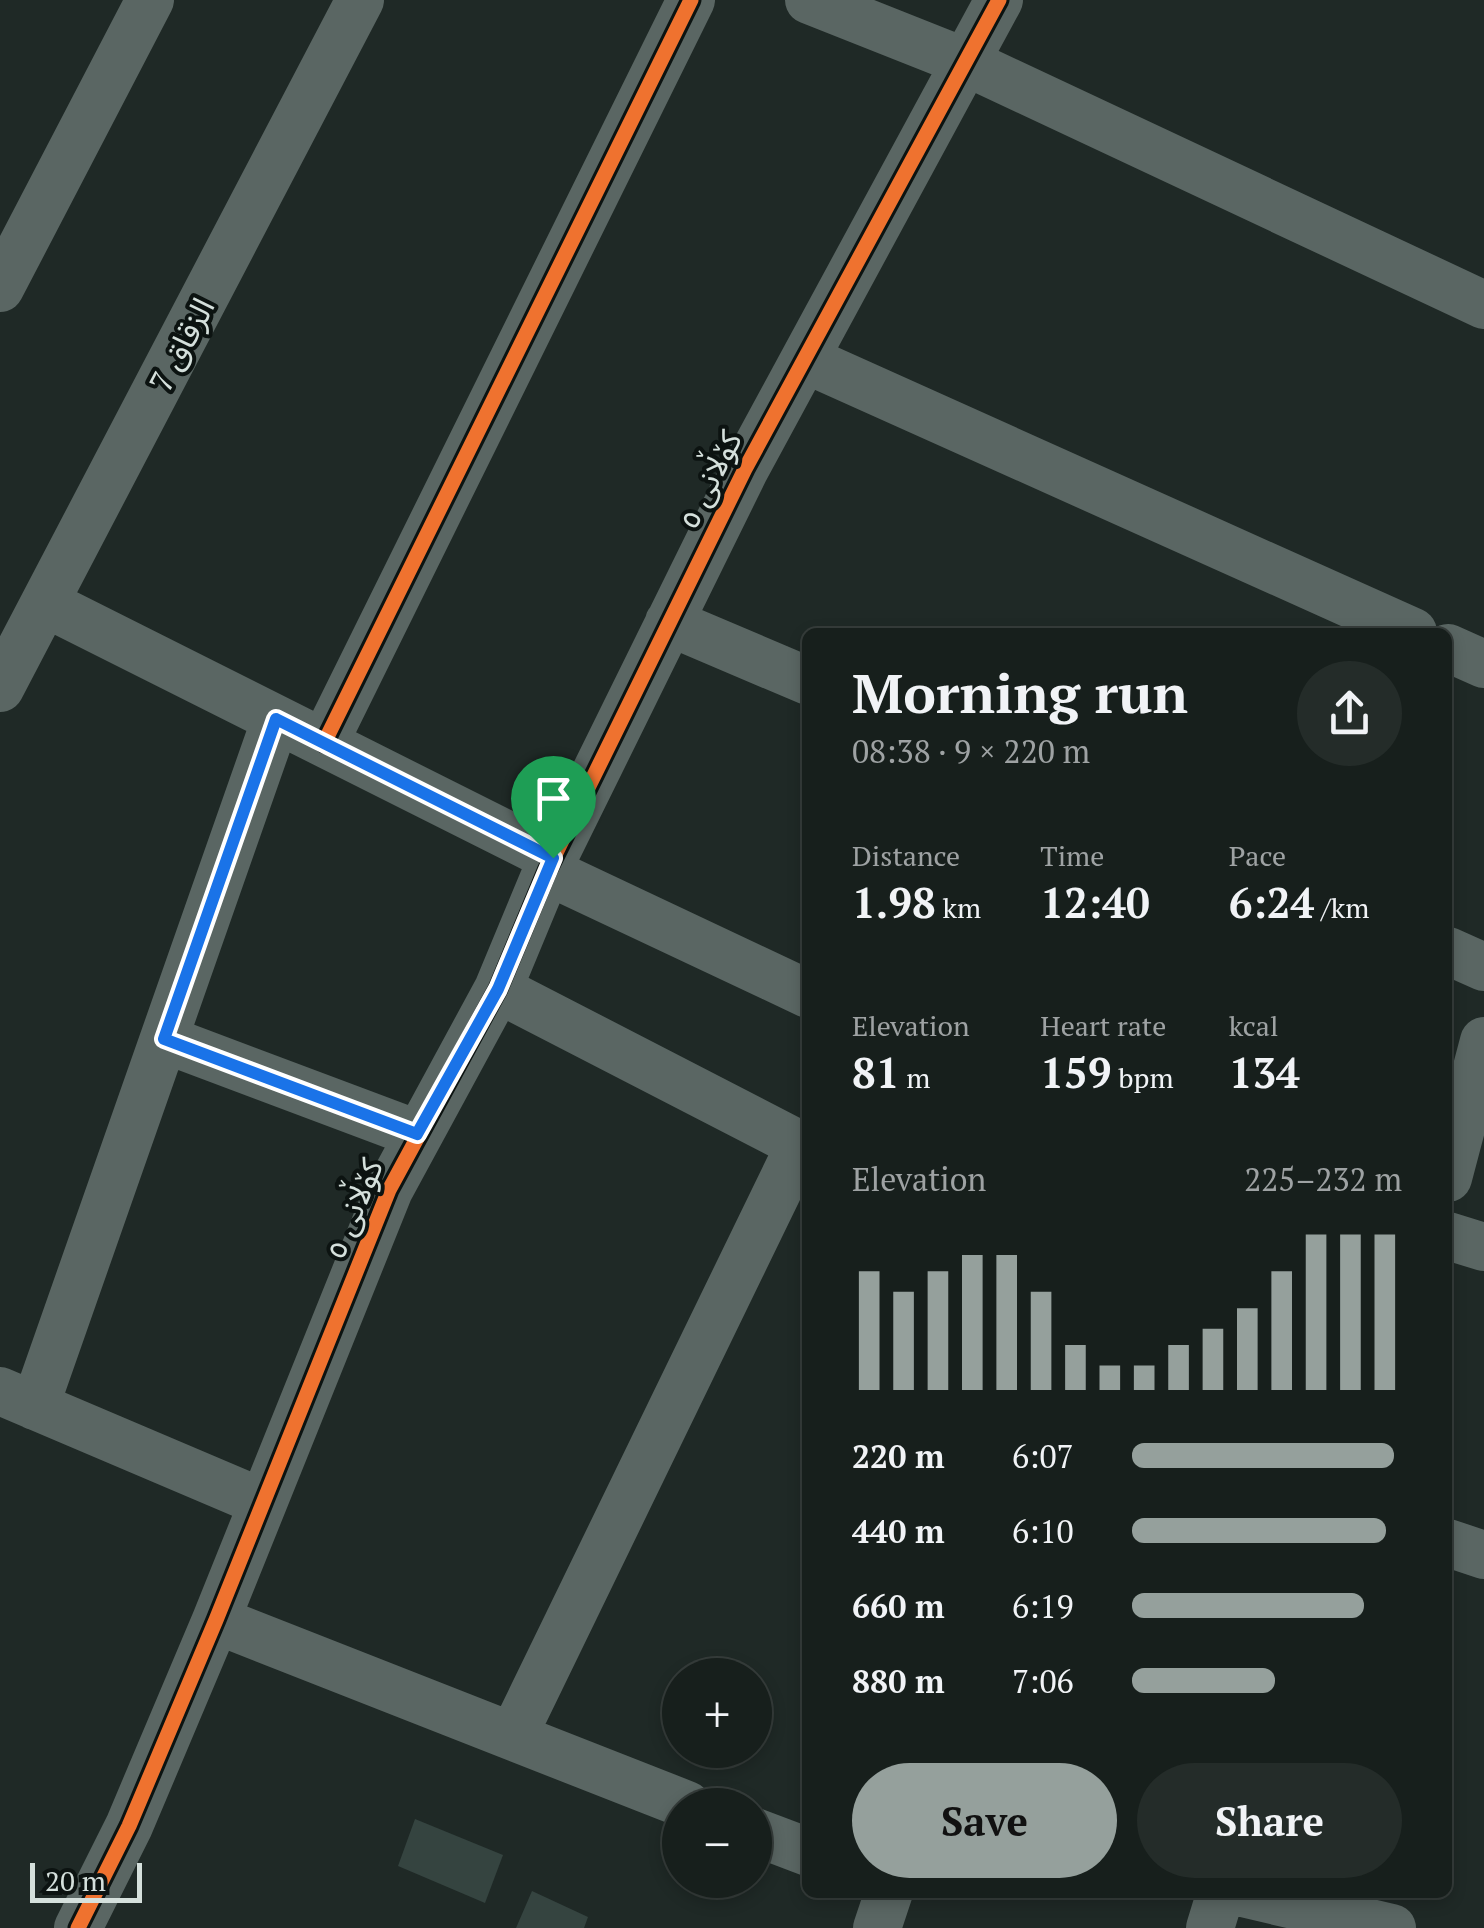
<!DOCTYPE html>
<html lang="en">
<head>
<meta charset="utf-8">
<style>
  :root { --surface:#171f1c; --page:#242c29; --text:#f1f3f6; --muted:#9ea2a3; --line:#363d3b; --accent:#95a09c }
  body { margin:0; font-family:"PT Serif","Noto Sans Arabic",serif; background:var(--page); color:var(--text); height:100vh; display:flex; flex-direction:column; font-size:38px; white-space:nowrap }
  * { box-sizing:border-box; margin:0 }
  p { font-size:32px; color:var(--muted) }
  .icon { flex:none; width:55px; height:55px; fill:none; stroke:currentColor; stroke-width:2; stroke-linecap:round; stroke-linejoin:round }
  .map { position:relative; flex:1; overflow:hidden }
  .side { position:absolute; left:802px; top:628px; width:650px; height:1270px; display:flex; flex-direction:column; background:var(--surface); border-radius:15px; box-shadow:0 5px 15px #0003,0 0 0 2px var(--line) }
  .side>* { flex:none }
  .controls { position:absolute; left:662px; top:1658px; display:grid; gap:20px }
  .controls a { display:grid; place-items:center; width:110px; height:110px; border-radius:50%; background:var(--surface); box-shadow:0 5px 15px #0003,0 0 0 2px var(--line); font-size:50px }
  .scale { position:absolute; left:30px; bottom:25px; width:112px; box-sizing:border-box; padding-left:10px; border:5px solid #d5e0dc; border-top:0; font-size:28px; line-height:35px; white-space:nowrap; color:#d5e0dc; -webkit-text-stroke:8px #0c1311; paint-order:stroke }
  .pin { position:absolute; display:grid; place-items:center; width:85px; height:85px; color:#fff; margin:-102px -42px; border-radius:50% 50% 50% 0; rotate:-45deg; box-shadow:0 0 10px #0007 }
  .pin .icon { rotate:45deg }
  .round { display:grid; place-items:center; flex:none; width:105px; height:105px; border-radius:52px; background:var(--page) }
  .head { display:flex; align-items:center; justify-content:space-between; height:170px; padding:0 50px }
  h1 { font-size:55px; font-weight:700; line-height:75px }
  .figures { display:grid; grid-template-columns:repeat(3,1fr); gap:15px; height:170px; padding:10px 50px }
  .figures div { display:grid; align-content:center }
  .figures b { font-size:42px; font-weight:700 }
  .figures small { font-size:28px; font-weight:400 }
  .figures p { font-size:28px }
  .chart { height:280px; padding:20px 50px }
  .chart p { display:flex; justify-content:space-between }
  .chart svg { width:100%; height:180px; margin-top:10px; stroke:var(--accent); stroke-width:6 }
  .button { display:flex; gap:20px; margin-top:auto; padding:20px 50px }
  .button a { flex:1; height:115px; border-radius:60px; background:var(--accent); color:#111; font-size:40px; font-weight:700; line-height:115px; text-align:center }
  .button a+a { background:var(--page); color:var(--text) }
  ul { padding:0 50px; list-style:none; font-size:32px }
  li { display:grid; grid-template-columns:160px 120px 1fr; align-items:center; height:75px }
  li i { height:25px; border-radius:12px; background:var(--accent) }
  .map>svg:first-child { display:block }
  .building { fill:#354440 }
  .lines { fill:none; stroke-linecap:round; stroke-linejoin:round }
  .minor { stroke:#5a6663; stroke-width:48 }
  .cycleway-casing { stroke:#0c1311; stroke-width:21 }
  .cycleway { stroke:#ef722f; stroke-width:15 }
  .route-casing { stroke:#fff; stroke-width:20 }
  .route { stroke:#1a73e8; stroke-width:12 }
  .labels { text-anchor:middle; stroke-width:8; stroke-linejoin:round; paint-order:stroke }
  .street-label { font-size:32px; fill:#d5e0dc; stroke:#0c1311 }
</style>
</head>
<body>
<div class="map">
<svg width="1484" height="1928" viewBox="0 0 1484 1928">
  <rect width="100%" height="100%" fill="#1f2926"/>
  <path class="building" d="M415,1819L503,1855L485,1903L398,1866Z
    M532,1891L588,1917L584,1928H516Z"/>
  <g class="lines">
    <path class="minor" d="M809,0L968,63L1484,305
      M0,288L150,0
      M805,359L1413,632
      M45,603L553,858
      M669,622L808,681
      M1448,648L1484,664
      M0,688L360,0
      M324,743L691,0
      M547,871L808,994
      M1448,951L1484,967
      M498,989L808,1149
      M164,1039L417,1134
      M1448,1178L1484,1041
      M1448,1236L1484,1247
      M0,1391L261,1502
      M35,1406L276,719
      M1448,1543L1484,1555
      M216,1620L687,1805
      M513,1736L800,1145
      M755,1832L808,1852
      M1238,1892L1392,1928
      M78,1928L129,1826L216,1620L389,1190L498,989L547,871L745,469L999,0
      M877,1928L889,1892
      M1210,1928L1221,1892"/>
    <g class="cycleway-casing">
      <path id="cycleway" d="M324,743L691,0
        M78,1928L129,1826L216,1620L389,1190L498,989L547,871L745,469L999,0"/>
    </g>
    <use href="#cycleway" class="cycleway"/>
  </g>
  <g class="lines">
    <g class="route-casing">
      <path id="route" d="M276,719L553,858L498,989L417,1134L164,1039Z"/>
    </g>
    <use href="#route" class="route"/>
  </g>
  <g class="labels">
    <g class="street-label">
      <text transform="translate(182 345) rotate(-62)" y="11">الزقاق 7</text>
      <text transform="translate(709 480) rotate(-63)" y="11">کۆڵانی ٥</text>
      <text transform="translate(353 1209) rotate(-67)" y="11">کۆڵانی ٥</text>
    </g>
  </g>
</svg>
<div class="controls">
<a>+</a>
<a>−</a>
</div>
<div class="scale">20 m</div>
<div class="pin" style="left:553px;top:858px;background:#1e9e55"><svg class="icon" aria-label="arrive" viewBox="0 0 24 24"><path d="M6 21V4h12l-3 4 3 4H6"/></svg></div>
<section class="side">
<div class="head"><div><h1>Morning run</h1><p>08:38 · 9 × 220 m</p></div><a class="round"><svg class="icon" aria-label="share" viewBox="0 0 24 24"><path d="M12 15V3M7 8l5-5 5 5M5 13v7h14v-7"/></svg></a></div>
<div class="figures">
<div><p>Distance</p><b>1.98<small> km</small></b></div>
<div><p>Time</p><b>12:40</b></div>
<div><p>Pace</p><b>6:24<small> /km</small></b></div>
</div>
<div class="figures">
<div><p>Elevation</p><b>81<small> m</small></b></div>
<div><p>Heart rate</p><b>159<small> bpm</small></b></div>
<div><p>kcal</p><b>134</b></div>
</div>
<div class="chart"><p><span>Elevation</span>225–232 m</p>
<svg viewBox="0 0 160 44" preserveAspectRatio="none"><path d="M5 44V15M15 44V20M25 44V15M35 44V11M45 44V11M55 44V20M65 44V33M75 44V38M85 44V38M95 44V33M105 44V29M115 44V24M125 44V15M135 44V6M145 44V6M155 44V6"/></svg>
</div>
<ul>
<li><b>220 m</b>6:07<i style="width:97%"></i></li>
<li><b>440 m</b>6:10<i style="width:94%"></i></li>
<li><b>660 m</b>6:19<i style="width:86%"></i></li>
<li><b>880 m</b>7:06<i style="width:53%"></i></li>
</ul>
<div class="button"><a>Save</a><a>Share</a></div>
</section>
</div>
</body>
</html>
